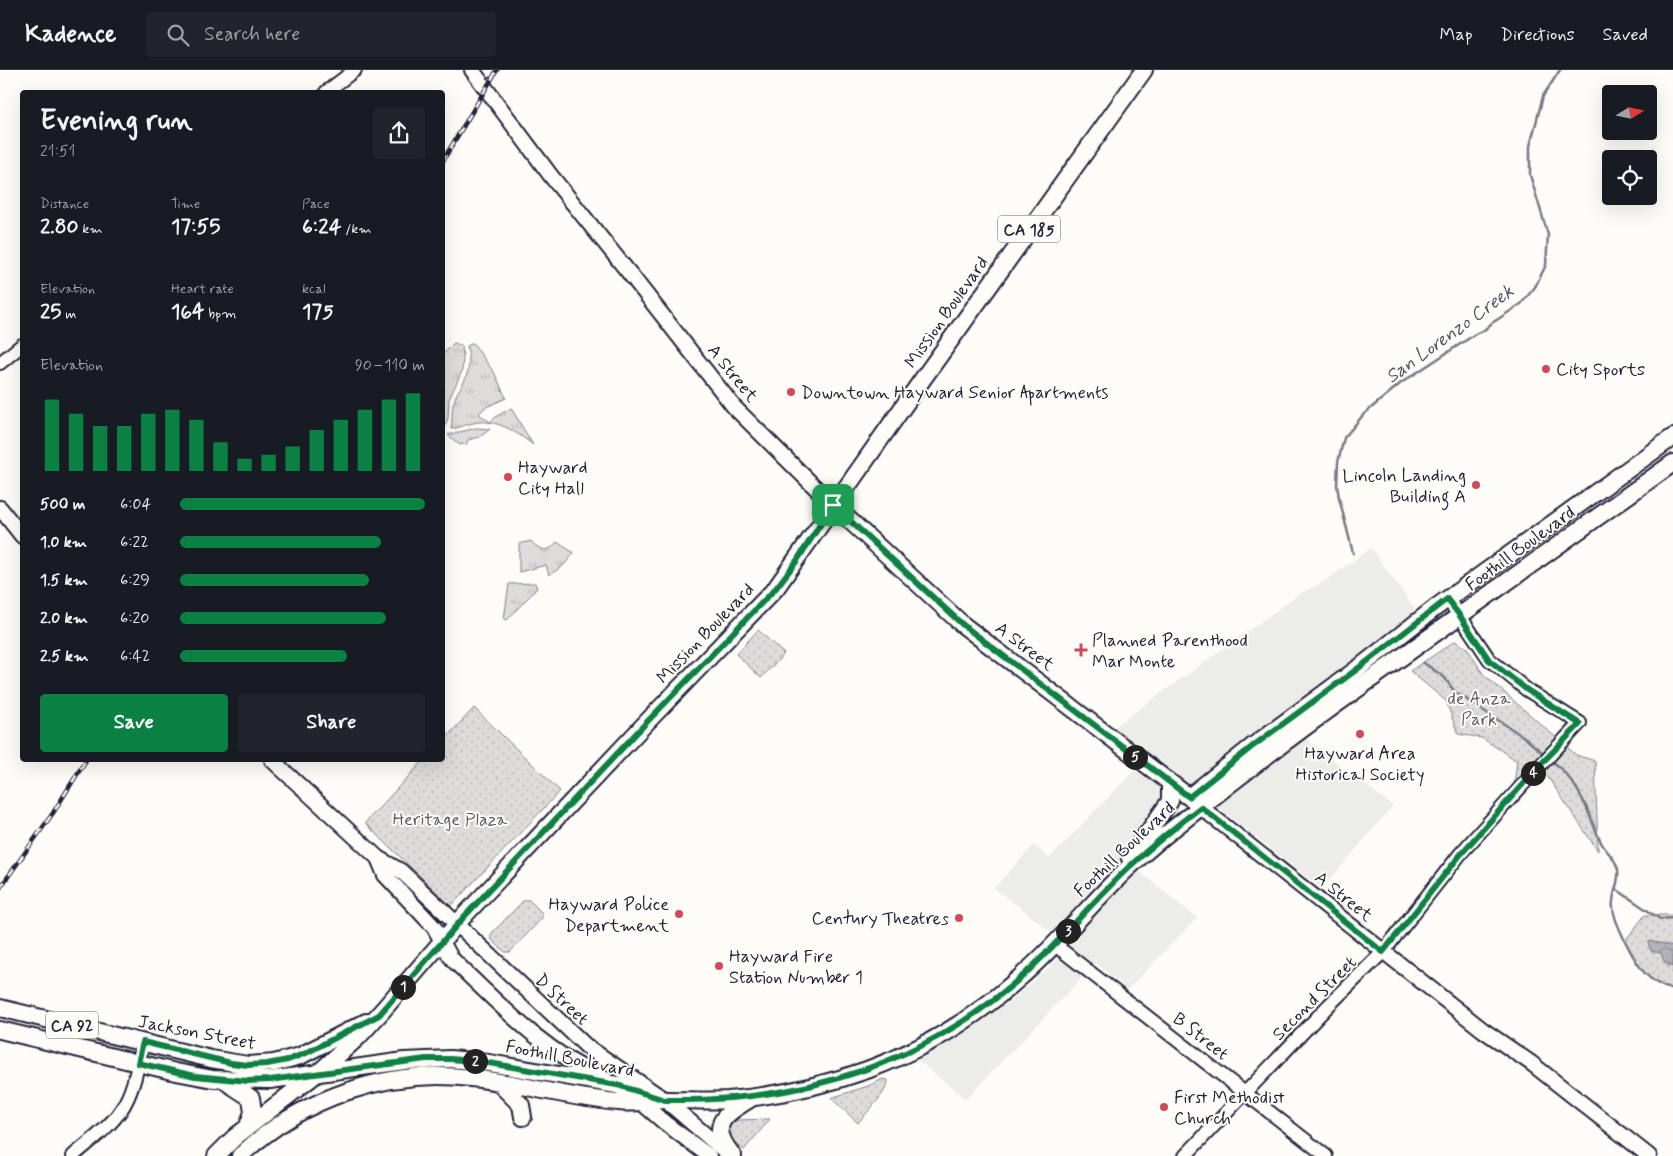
<!DOCTYPE html>
<html lang="en">
<head>
<meta charset="utf-8">
<style>
  :root { --surface:#171b24; --page:#20242c; --text:#f1f3f6; --muted:#9ea1a6; --line:#363941; --accent:#0b8043 }
  body { margin:0; font-family:Mynerve,sans-serif; background:var(--page); color:var(--text); height:100vh; display:flex; flex-direction:column; font-size:19px; white-space:nowrap }
  * { box-sizing:border-box; margin:0 }
  p { font-size:16px; color:var(--muted) }
  .icon { flex:none; width:28px; height:28px; fill:none; stroke:currentColor; stroke-width:2; stroke-linecap:round; stroke-linejoin:round }
  .map { position:relative; flex:1; overflow:hidden }
  .drawer { position:absolute; left:20px; top:20px; width:425px; height:672px; display:flex; flex-direction:column; background:var(--surface); border-radius:5px; box-shadow:0 5px 20px #0002 }
  .drawer>* { flex:none }
  .needle { width:32px; rotate:80deg }
  .tools { position:absolute; left:1602px; top:15px; display:grid; gap:10px }
  .tools a { display:grid; place-items:center; width:55px; height:55px; border-radius:5px; background:var(--surface); box-shadow:0 5px 20px #0002; font-size:25px }
  .pin { position:absolute; display:grid; place-items:center; width:42px; height:42px; color:#fff; margin:-21px; border-radius:10px; box-shadow:0 2px 8px #0006 }
  .km { position:absolute; width:25px; height:25px; margin:-12px; border-radius:50%; background:#222; color:#fff; font-size:14px; line-height:25px; text-align:center }
  .round { display:grid; place-items:center; flex:none; width:52px; height:52px; border-radius:5px; background:var(--page) }
  .head { display:flex; align-items:center; justify-content:space-between; height:85px; padding:0 20px }
  h1 { font-size:28px; font-weight:800; line-height:38px }
  .stats { display:grid; grid-template-columns:repeat(3,1fr); gap:8px; height:85px; padding:5px 20px }
  .stats div { display:grid; align-content:center }
  .stats b { font-size:21px; font-weight:800 }
  .stats small { font-size:14px; font-weight:400 }
  .stats p { font-size:14px }
  .chart { height:140px; padding:10px 20px }
  .chart p { display:flex; justify-content:space-between }
  .chart svg { width:100%; height:90px; margin-top:5px; stroke:var(--accent); stroke-width:6 }
  .button { display:flex; gap:10px; margin-top:auto; padding:10px 20px }
  .button a { flex:1; height:58px; border-radius:5px; background:var(--accent); color:#fff; font-size:20px; font-weight:800; line-height:58px; text-align:center }
  .button a+a { background:var(--page); color:var(--text) }
  ul { padding:0 20px; list-style:none; font-size:16px }
  li { display:grid; grid-template-columns:80px 60px 1fr; align-items:center; height:38px }
  li i { height:12px; border-radius:6px; background:var(--accent) }
  header { display:flex; align-items:center; gap:30px; box-sizing:border-box; height:70px; padding:0 25px; background:var(--surface); border-bottom:1px solid var(--line) }
  header strong { font-size:24px }
  nav { display:flex; gap:28px; margin-inline-start:auto; font-size:18px }
  .search { width:350px; height:45px; background:var(--page); display:flex; align-items:center; gap:12px; box-sizing:border-box; padding:0 18px; border-radius:5px; color:var(--muted); font-size:19px }
  .map>svg:first-child { display:block }
  .built { fill:#ecece9 }
  .grass { fill:url(#grass-tufts); stroke:#807f8b }
  .park { fill:url(#park-dots); stroke:#807f8b }
  .water { fill:url(#water-waves); stroke:#787885 }
  .lines { fill:none; stroke-linecap:round; stroke-linejoin:round }
  .stream { stroke:#787885; stroke-width:2.5 }
  .tertiary-casing { stroke:#22223b; stroke-width:16 }
  .secondary-casing { stroke:#22223b; stroke-width:18 }
  .primary-casing { stroke:#22223b; stroke-width:20 }
  .tertiary { stroke:#fdfcf7; stroke-width:12 }
  .secondary { stroke:#fdfcf7; stroke-width:14 }
  .primary { stroke:#fdfcf7; stroke-width:16 }
  .rail-casing { stroke:#22223b; stroke-width:4.5 }
  .rail { stroke:#fdfcf7; stroke-width:2.5; stroke-dasharray:8; stroke-linecap:butt }
  .route-casing { stroke:#fff; stroke-width:10 }
  .route { stroke:#0b8043; stroke-width:6 }
  .poi-dot { fill:#d1495b; stroke:#fdfcf7; stroke-width:2 }
  .labels { text-anchor:middle; stroke-width:4; stroke-linejoin:round; paint-order:stroke }
  .shield { fill:#fdfcf7; stroke:#646373; stroke-width:1 }
  .shield-label { font-size:16px; font-weight:bold; fill:#22223b }
  .street-label { font-size:18px; fill:#22223b; stroke:#fdfcf7 }
  .poi-label { font-size:18px; fill:#22223b; stroke:#fdfcf7; text-anchor:start }
  .park-label { font-size:18px; fill:#5a5a6b; stroke:#fdfcf7 }
  .water-label { font-size:19px; font-style:italic; fill:#545466; stroke:#fdfcf7 }
</style>
</head>
<body>
<header>
<strong>Kadence</strong>
<div class="search"><svg class="icon" aria-label="search" viewBox="0 0 24 24"><circle cx="10" cy="10" r="6"/><path d="M15 15l6 6"/></svg>Search here</div>
<nav><a>Map</a><a>Directions</a><a>Saved</a></nav>
</header>
<div class="map">
<svg width="1673" height="1086" viewBox="0 0 1673 1086">
  <defs>
    <pattern id="grass-tufts" width="24" height="20" patternUnits="userSpaceOnUse" patternTransform="scale(1.25)"><rect width="24" height="20" fill="#dddcdb"/><path d="M3 7l-1-3M5 7V3M7 7l1-3M15 17l-1-3M17 17v-4M19 17l1-3" fill="none" stroke="#bdbcbd"/></pattern>
    <pattern id="park-dots" width="8" height="8" patternUnits="userSpaceOnUse" patternTransform="scale(1.25)"><rect width="8" height="8" fill="#dddcdb"/><path d="M2 2h.1M6 6h.1" fill="none" stroke="#bdbcbd" stroke-width="1.8" stroke-linecap="round"/></pattern>
    <pattern id="water-waves" width="16" height="10" patternUnits="userSpaceOnUse" patternTransform="scale(1.25)"><rect width="16" height="10" fill="#b2b2b7"/><path d="M0 5q4-4 8 0t8 0" fill="none" stroke="#909096"/></pattern>
  </defs>
  <rect width="100%" height="100%" fill="#fdfcf7"/>
  <filter id="ink" filterUnits="userSpaceOnUse"><feTurbulence type="fractalNoise" baseFrequency=".02" numOctaves="2"/><feDisplacementMap in="SourceGraphic" scale="10" xChannelSelector="R" yChannelSelector="G"/><feConvolveMatrix kernelMatrix="1 2 1 2 8 2 1 2 1" color-interpolation-filters="sRGB"/></filter>
  <g filter="url(#ink)">
    <path class="built" d="M1371,478L1419,545L1279,648L1393,736L1322,819L1189,715L1119,785L1197,848L1127,920L1096,893L966,1029L917,990L1016,927L1071,877L994,818L1034,775L1049,789L1148,686L1113,658L1299,524L1322,513Z"/>
    <path class="grass" d="M454,273L462,276L463,288L462,301L449,329L448,348L444,359L442,358L443,284Z
      M473,273L495,304L506,328L484,338L479,344L490,352L497,346L511,338L533,375C518,363 499,350 478,352C469,353 460,358 451,359C453,350 451,340 454,332C456,322 463,316 466,307C470,297 469,287 467,276Z
      M476,358L490,359L480,367L468,370L466,375L462,374L460,375L448,365Z
      M531,471C535,476 544,483 551,478C553,476 555,474 557,472L574,483L563,496L549,505L546,495L519,502V474Z
      M535,513L537,518L507,550L504,549L509,514Z"/>
    <path class="park" d="M758,560L784,584L761,608L736,584Z
      M1455,571L1467,578L1483,604L1576,685L1595,691L1598,781L1537,691L1514,714L1517,691L1482,668L1458,664L1446,631L1410,601Z
      M474,638L560,721L451,836L365,753L424,690H442L443,671Z
      M524,830H529L542,843V848L510,882H505L491,869V864Z
      M1645,845H1673V920C1649,915 1634,892 1625,871Z
      M883,1009L888,1010C888,1022 866,1043 858,1053L831,1028L868,1016Z
      M770,1049L744,1080L731,1069L727,1061L731,1053L738,1050Z"/>
    <path class="water" d="M1650,871L1673,876V897C1665,895 1663,891 1661,883L1651,881L1648,873Z"/>
    <g class="lines">
      <path class="stream" d="M1353,483L1339,428L1337,415L1338,392L1344,368L1364,344L1401,313L1477,263L1483,261L1492,253L1521,234L1535,217L1546,195L1548,165L1530,105V76L1543,26L1560,0
        M1424,593L1444,607L1455,622L1524,667L1545,685
        M1551,690C1569,704 1582,725 1590,746C1594,755 1597,766 1602,774C1607,783 1616,788 1618,800C1620,812 1611,825 1613,838C1614,850 1621,862 1626,873C1638,896 1646,912 1673,920
        M1616,819L1660,849L1673,848"/>
      <g class="tertiary-casing">
        <path id="tertiary" d="M326,22L355,0
          M0,293L22,275
          M1055,875L1326,1086
          M73,1086C89,1072 109,1058 121,1040C134,1021 138,994 143,972
          M1185,1086L1329,935L1383,882L1461,783L1537,699L1580,653L1527,620L1489,589L1460,546L1447,529"/>
      </g>
      <g class="secondary-casing">
        <path id="secondary" d="M472,0L551,106L634,209L734,337L833,435
          M0,438L22,466
          M272,690L378,788L401,801L586,976L665,1030L728,1084
          M1193,731L1483,960L1531,993L1649,1086
          M378,788L385,805L434,857L450,886L454,891C500,935 545,983 605,1009
          M636,1028L665,1053L709,1086"/>
      </g>
      <g class="primary-casing">
        <path id="primary" d="M833,435L963,555L1189,727L1253,676L1360,597L1435,538L1673,367
          M1130,788L1170,731V713
          M0,938L211,989L248,995L274,993L300,986L366,952
          M0,960L176,1002L213,1009L270,1010L404,991L450,989L483,992L617,1015L656,1027
          M225,1011L251,1028L253,1042L248,1056
          M498,1012L521,1035L523,1047
          M216,1086L235,1067L324,998L359,966L382,941L463,847L644,655L776,518L922,310L1144,0
          M240,1086C301,1028 387,998 471,1008C520,1013 569,1028 619,1032C636,1034 653,1030 669,1030C689,1030 708,1031 728,1030C776,1026 822,1016 867,1000C922,980 973,949 1017,910C1057,876 1090,834 1129,797C1149,778 1171,760 1193,743C1280,673 1371,609 1462,544C1533,494 1603,443 1673,393
          M733,1086C708,1055 722,1046 750,1029"/>
      </g>
      <use href="#tertiary" class="tertiary"/>
      <use href="#secondary" class="secondary"/>
      <use href="#primary" class="primary"/>
      <g class="rail-casing">
        <path id="rail" d="M442,92L497,0
          M0,818L53,743L86,690"/>
      </g>
      <use href="#rail" class="rail"/>
    </g>
  </g>
  <g class="lines" filter="url(#ink)">
    <g class="route-casing">
      <path id="route" d="M833,435L963,555L1189,727L1253,676L1360,597L1447,529L1460,546L1489,590L1527,620L1580,654L1537,698L1461,784L1383,882L1201,737C1176,756 1152,776 1129,797C1093,831 1062,869 1026,903C928,992 804,1032 673,1030H665L617,1015L483,992L450,989H426L270,1010L248,1011L195,1006L138,993L143,972L231,993L248,995L267,994L288,990L306,983L379,945L463,848L644,655L776,518L796,492Z"/>
    </g>
    <use href="#route" class="route"/>
  </g>
  <g class="poi-dot">
    <circle cx="1546" cy="299" r="5"/>
    <circle cx="791" cy="322" r="5"/>
    <circle cx="508" cy="407" r="5"/>
    <circle cx="1476" cy="415" r="5"/>
    <path d="M1078.5 572.5h5v5h5v5h-5v5h-5v-5h-5v-5h5z"/>
    <circle cx="1360" cy="664" r="5"/>
    <circle cx="679" cy="844" r="5"/>
    <circle cx="959" cy="848" r="5"/>
    <circle cx="719" cy="896" r="5"/>
    <circle cx="1164" cy="1037" r="5"/>
  </g>
  <g class="labels">
    <g class="shield">
      <rect x="998" y="145.5" width="62" height="27" rx="4"/>
      <rect x="46" y="941.5" width="52" height="27" rx="4"/>
    </g>
    <g class="shield-label">
      <text x="1029" y="165">CA 185</text>
      <text x="72" y="961">CA 92</text>
    </g>
    <g class="street-label">
      <text transform="translate(946 242) rotate(-55)" y="6">Mission Boulevard</text>
      <text transform="translate(733 303) rotate(51)" y="6">A Street</text>
      <text transform="translate(1520 478) rotate(-36)" y="6">Foothill Boulevard</text>
      <text transform="translate(705 563) rotate(-46)" y="6">Mission Boulevard</text>
      <text transform="translate(1025 576) rotate(37)" y="6">A Street</text>
      <text transform="translate(1124 779) rotate(-43)" y="6">Foothill Boulevard</text>
      <text transform="translate(1344 826) rotate(39)" y="6">A Street</text>
      <text transform="translate(1314 928) rotate(-45)" y="6">Second Street</text>
      <text transform="translate(562 929) rotate(43)" y="6">D Street</text>
      <text transform="translate(197 962) rotate(11)" y="6">Jackson Street</text>
      <text transform="translate(1201 966) rotate(38)" y="6">B Street</text>
      <text transform="translate(570 988) rotate(11)" y="6">Foothill Boulevard</text>
    </g>
    <g class="poi-label">
      <text x="1556" y="305">City Sports</text>
      <text x="801" y="328">Downtown Hayward Senior Apartments</text>
      <text x="518" y="403">Hayward<tspan x="518" dy="21">City Hall</tspan></text>
      <text x="1466" y="411" text-anchor="end">Lincoln Landing<tspan x="1466" dy="21">Building A</tspan></text>
      <text x="1092" y="576">Planned Parenthood<tspan x="1092" dy="21">Mar Monte</tspan></text>
      <text x="1360" y="689" text-anchor="middle">Hayward Area<tspan x="1360" dy="21">Historical Society</tspan></text>
      <text x="669" y="840" text-anchor="end">Hayward Police<tspan x="669" dy="21">Department</tspan></text>
      <text x="949" y="854" text-anchor="end">Century Theatres</text>
      <text x="729" y="892">Hayward Fire<tspan x="729" dy="21">Station Number 1</tspan></text>
      <text x="1174" y="1033">First Methodist<tspan x="1174" dy="21">Church</tspan></text>
    </g>
    <g class="park-label">
      <text x="1479" y="634">de Anza<tspan x="1479" dy="21">Park</tspan></text>
      <text x="450" y="755">Heritage Plaza</text>
    </g>
    <g class="water-label">
      <text transform="translate(1449 263) rotate(-36)" y="7">San Lorenzo Creek</text>
    </g>
  </g>
</svg>
<div class="tools">
<a><svg class="needle" viewBox="-14 -14 28 28"><path d="M0-13l5 13h-10z" fill="#e53935"/><path d="M0 13l5-13h-10z" fill="#9ea1a6"/></svg></a>
<a><svg class="icon" aria-label="locate" viewBox="0 0 24 24"><circle cx="12" cy="12" r="6"/><path d="M12 2v4M12 18v4M2 12h4M18 12h4"/></svg></a>
</div>
<div class="pin" style="left:833px;top:435px;background:#1e9e55"><svg class="icon" aria-label="arrive" viewBox="0 0 24 24"><path d="M6 21V4h12l-3 4 3 4H6"/></svg></div>
<b class="km" style="left:403px;top:917px">1</b>
<b class="km" style="left:475px;top:991px">2</b>
<b class="km" style="left:1068px;top:861px">3</b>
<b class="km" style="left:1533px;top:703px">4</b>
<b class="km" style="left:1135px;top:687px">5</b>
<section class="drawer">
<div class="head"><div><h1>Evening run</h1><p>21:51</p></div><a class="round"><svg class="icon" aria-label="share" viewBox="0 0 24 24"><path d="M12 15V3M7 8l5-5 5 5M5 13v7h14v-7"/></svg></a></div>
<div class="stats">
<div><p>Distance</p><b>2.80<small> km</small></b></div>
<div><p>Time</p><b>17:55</b></div>
<div><p>Pace</p><b>6:24<small> /km</small></b></div>
</div>
<div class="stats">
<div><p>Elevation</p><b>25<small> m</small></b></div>
<div><p>Heart rate</p><b>164<small> bpm</small></b></div>
<div><p>kcal</p><b>175</b></div>
</div>
<div class="chart"><p><span>Elevation</span>90–110 m</p>
<svg viewBox="0 0 160 44" preserveAspectRatio="none"><path d="M5 44V9M15 44V16M25 44V22M35 44V22M45 44V16M55 44V14M65 44V19M75 44V30M85 44V38M95 44V36M105 44V32M115 44V24M125 44V19M135 44V14M145 44V9M155 44V6"/></svg>
</div>
<ul>
<li><b>500 m</b>6:04<i style="width:100%"></i></li>
<li><b>1.0 km</b>6:22<i style="width:82%"></i></li>
<li><b>1.5 km</b>6:29<i style="width:77%"></i></li>
<li><b>2.0 km</b>6:20<i style="width:84%"></i></li>
<li><b>2.5 km</b>6:42<i style="width:68%"></i></li>
</ul>
<div class="button"><a>Save</a><a>Share</a></div>
</section>
</div>
</body>
</html>
